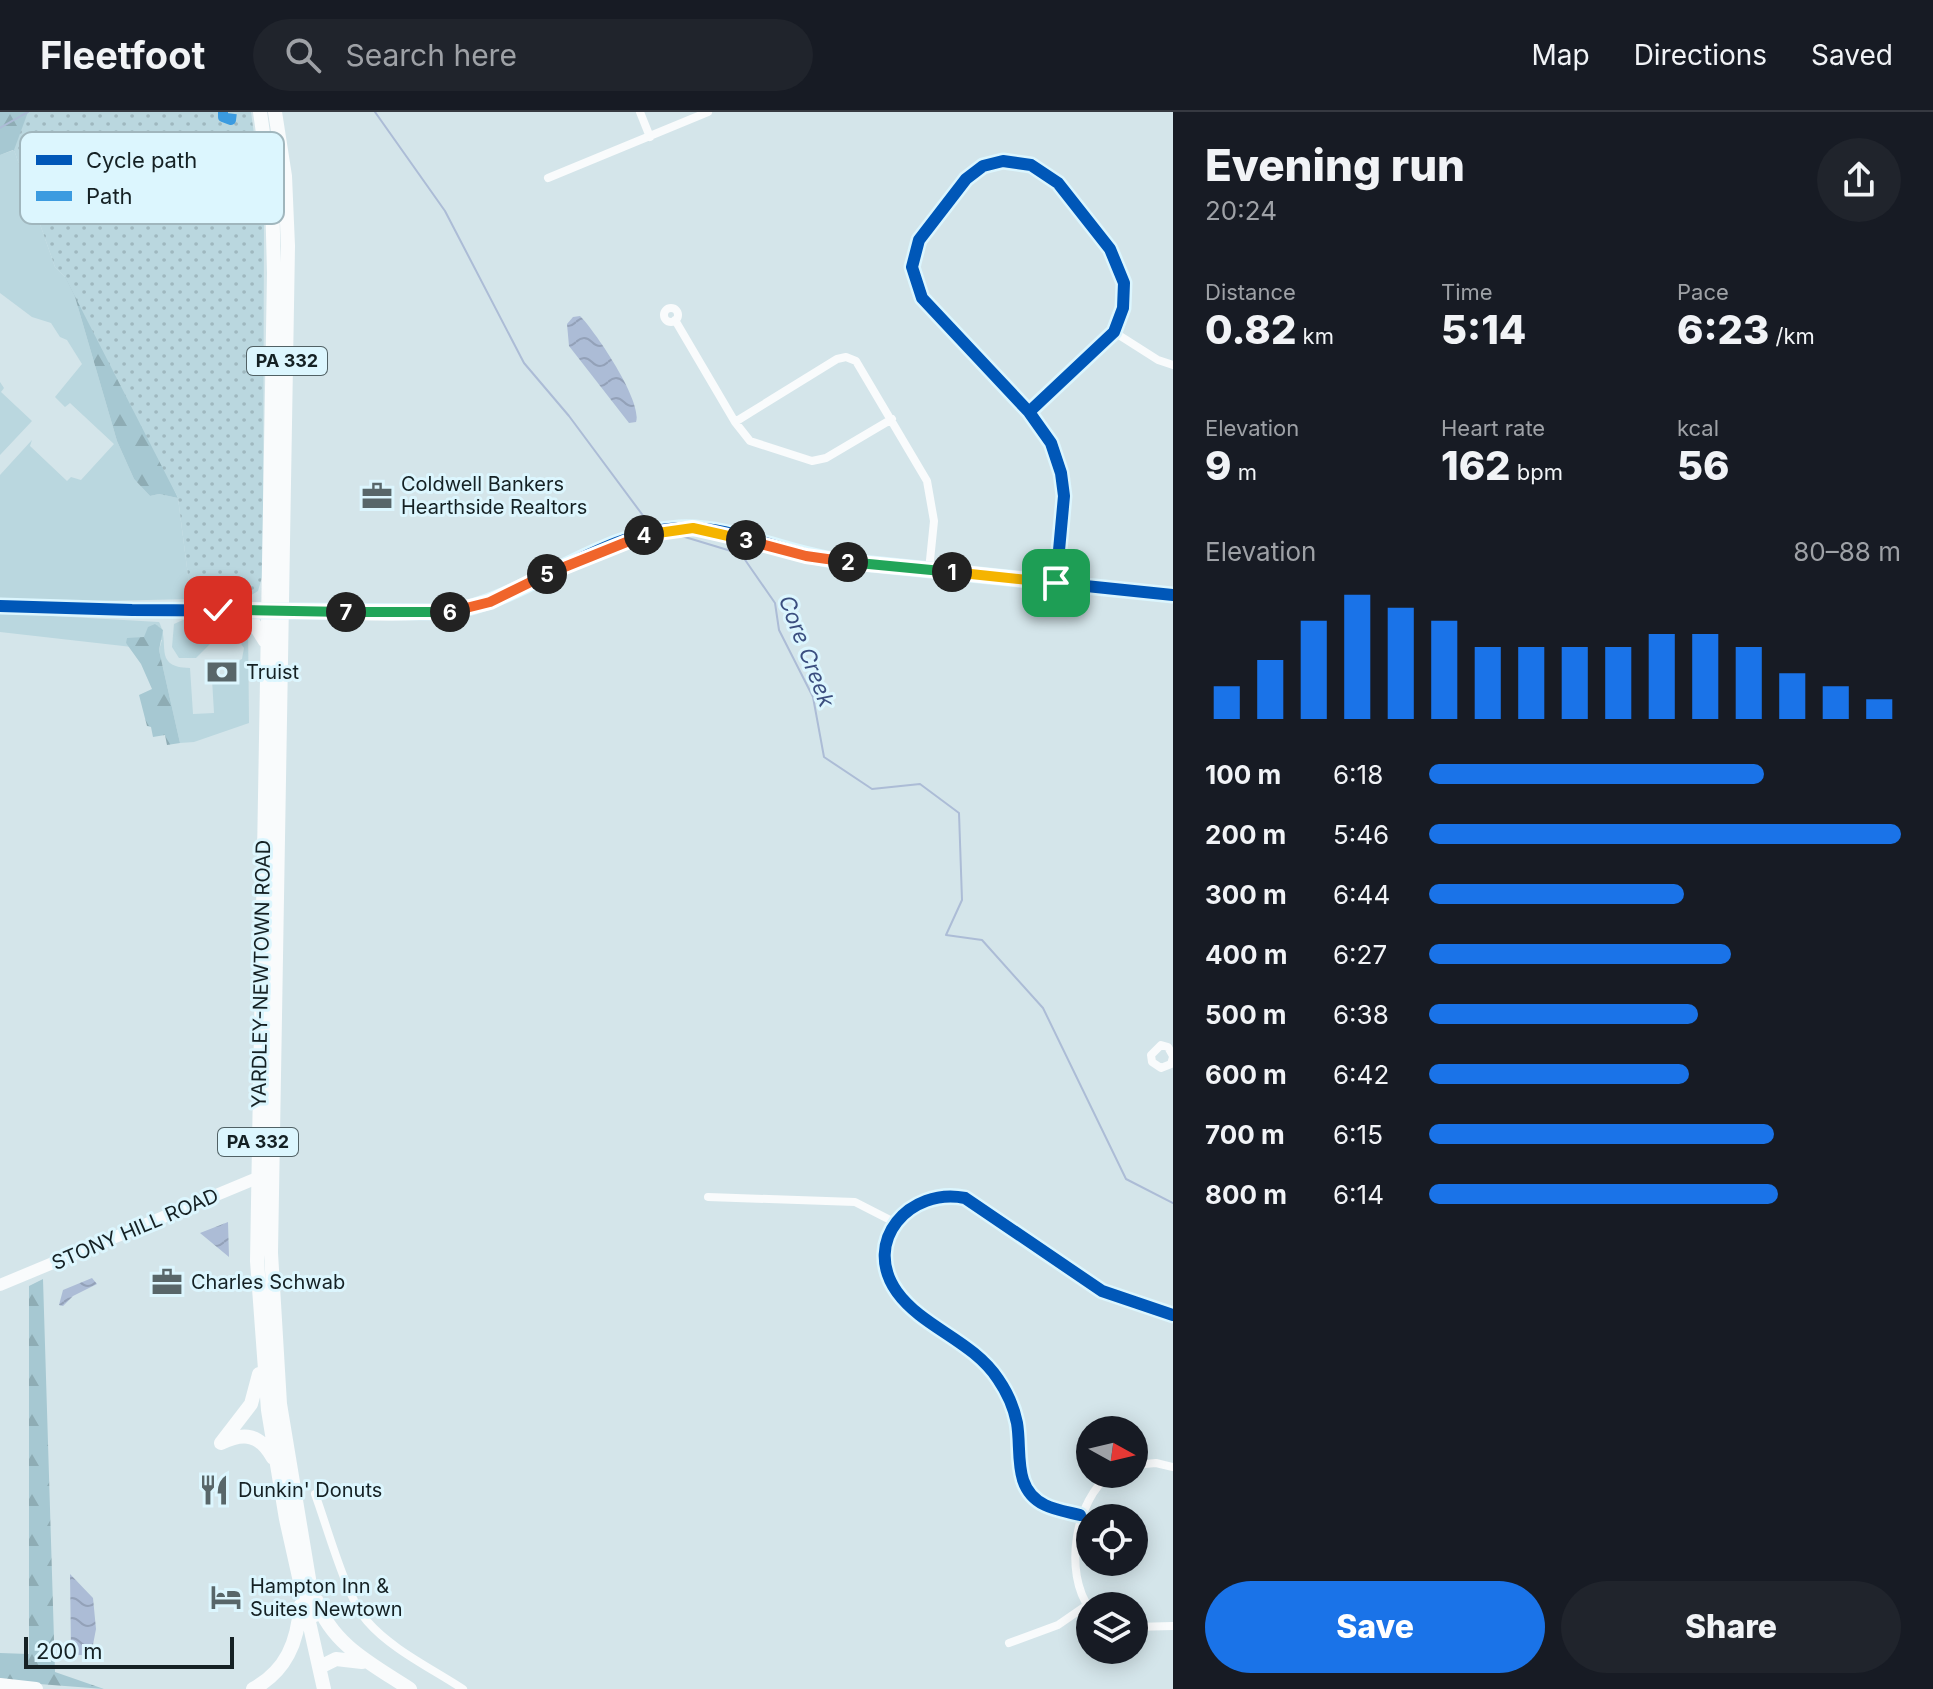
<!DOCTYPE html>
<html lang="en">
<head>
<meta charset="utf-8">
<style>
  :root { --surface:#171b24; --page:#20242c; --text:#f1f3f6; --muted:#9ea1a6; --line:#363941; --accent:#1a73e8 }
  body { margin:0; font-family:Inter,sans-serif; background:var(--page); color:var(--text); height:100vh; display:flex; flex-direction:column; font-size:30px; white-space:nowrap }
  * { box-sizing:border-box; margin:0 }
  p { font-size:26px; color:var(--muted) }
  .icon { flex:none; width:44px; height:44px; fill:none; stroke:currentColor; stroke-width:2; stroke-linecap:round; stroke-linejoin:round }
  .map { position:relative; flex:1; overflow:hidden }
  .sheet { display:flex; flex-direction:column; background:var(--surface); width:760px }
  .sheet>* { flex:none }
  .needle { width:52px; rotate:98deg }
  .fabs { position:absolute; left:1076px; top:1304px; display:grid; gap:16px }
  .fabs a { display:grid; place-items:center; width:72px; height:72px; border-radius:50%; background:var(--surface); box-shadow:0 4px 20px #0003; font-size:40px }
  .scale { position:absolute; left:24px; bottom:20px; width:210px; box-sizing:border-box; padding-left:8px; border:4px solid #152124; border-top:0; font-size:22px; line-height:28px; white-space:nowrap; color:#152124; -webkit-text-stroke:6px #dcf6fe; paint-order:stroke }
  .pin { position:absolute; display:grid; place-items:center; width:68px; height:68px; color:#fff; margin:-34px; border-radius:16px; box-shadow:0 4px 12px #0006 }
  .km { position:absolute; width:40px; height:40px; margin:-20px; border-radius:50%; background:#222; color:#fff; font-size:22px; line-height:40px; text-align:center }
  .round { display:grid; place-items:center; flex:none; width:84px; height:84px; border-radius:42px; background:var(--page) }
  .summary { display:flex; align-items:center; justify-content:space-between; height:136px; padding:0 32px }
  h1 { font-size:44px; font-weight:800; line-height:60px }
  .metrics { display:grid; grid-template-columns:repeat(3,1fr); gap:12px; height:136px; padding:8px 32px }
  .metrics div { display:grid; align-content:center }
  .metrics b { font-size:40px; font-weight:800 }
  .metrics small { font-size:22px; font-weight:400 }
  .metrics p { font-size:22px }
  .chart { height:224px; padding:16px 32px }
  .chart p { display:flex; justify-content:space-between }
  .chart svg { width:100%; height:144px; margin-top:8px; stroke:var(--accent); stroke-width:6 }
  .primary-button { display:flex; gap:16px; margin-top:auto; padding:16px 32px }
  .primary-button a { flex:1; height:92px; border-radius:48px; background:var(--accent); color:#fff; font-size:32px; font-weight:800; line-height:92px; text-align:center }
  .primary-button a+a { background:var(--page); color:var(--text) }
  ul { padding:0 32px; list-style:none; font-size:26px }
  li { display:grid; grid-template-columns:128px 96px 1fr; align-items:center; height:60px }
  li i { height:20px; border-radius:10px; background:var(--accent) }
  header { display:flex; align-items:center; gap:48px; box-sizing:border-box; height:112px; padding:0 40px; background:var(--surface); border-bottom:2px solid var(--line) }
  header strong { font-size:38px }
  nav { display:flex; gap:44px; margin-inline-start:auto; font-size:28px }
  .search { width:560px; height:72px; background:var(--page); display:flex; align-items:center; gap:20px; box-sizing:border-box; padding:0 28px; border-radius:44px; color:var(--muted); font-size:30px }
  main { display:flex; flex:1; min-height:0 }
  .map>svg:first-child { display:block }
  .grass { fill:#bad7df }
  .forest { fill:url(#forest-firs) }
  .park { fill:url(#park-dots) }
  .water { fill:url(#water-waves) }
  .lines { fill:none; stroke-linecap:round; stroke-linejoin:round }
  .stream { stroke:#acbcd6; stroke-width:2 }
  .street { stroke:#f9fbfc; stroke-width:8 }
  .secondary { stroke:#f9fbfc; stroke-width:12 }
  .highway { stroke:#f9fbfc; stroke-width:14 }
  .quiet { stroke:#3b9be0; stroke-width:10; stroke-dasharray:20 10; stroke-linecap:butt }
  .cycleway-casing { stroke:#dcf6fe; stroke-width:17 }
  .cycleway { stroke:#0057b8; stroke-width:12 }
  .split-1-casing { stroke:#fff; stroke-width:16 }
  .split-2-casing { stroke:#fff; stroke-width:16 }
  .split-3-casing { stroke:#fff; stroke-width:16 }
  .split-4-casing { stroke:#fff; stroke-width:16 }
  .split-5-casing { stroke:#fff; stroke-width:16 }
  .split-6-casing { stroke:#fff; stroke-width:16 }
  .split-7-casing { stroke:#fff; stroke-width:16 }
  .split-8-casing { stroke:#fff; stroke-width:16 }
  .split-9-casing { stroke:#fff; stroke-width:16 }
  .split-1 { stroke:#f5b400; stroke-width:10 }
  .split-2 { stroke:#22a559; stroke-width:10 }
  .split-3 { stroke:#f0652b; stroke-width:10 }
  .split-4 { stroke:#f5b400; stroke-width:10 }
  .split-5 { stroke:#f0652b; stroke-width:10 }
  .split-6 { stroke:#f0652b; stroke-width:10 }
  .split-7 { stroke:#22a559; stroke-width:10 }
  .split-8 { stroke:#22a559; stroke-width:10 }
  .split-9 { stroke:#f5b400; stroke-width:10 }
  .labels { text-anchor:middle; stroke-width:6; stroke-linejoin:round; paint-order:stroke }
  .shield { fill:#dcf6fe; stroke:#516165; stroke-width:2 }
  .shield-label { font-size:18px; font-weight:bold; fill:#152124 }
  .poi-label { font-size:20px; fill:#152124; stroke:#dcf6fe; text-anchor:start }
  .street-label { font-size:20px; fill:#152124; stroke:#dcf6fe }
  .water-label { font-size:22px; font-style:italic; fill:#3b4e7f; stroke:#dcf6fe }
  .key { fill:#dcf6fe; stroke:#a0b6bd; stroke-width:2 }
  .key-label { font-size:22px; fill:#152124 }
</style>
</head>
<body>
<header>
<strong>Fleetfoot</strong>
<div class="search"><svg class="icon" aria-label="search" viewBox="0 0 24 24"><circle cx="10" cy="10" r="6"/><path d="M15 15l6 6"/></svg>Search here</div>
<nav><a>Map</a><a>Directions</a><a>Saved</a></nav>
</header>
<main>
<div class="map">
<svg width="1173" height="1577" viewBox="0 0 1173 1577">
  <defs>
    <pattern id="forest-firs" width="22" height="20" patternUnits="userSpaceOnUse" patternTransform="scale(2)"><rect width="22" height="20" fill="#a6c8d2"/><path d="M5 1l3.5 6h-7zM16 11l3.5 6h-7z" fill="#8eacb4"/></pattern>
    <pattern id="park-dots" width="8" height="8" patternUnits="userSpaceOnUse" patternTransform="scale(2)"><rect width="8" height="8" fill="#bad7df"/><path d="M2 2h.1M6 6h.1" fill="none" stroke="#9fb8bf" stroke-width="1.8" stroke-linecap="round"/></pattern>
    <pattern id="water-waves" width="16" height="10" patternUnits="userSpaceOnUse" patternTransform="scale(2)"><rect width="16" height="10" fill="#acbcd6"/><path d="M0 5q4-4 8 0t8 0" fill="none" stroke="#93a1b8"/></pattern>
  </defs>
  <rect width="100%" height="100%" fill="#d4e5ea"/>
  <path class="grass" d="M14,38L55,155L65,165L75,185L117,329L134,367L150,384L159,382L178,386L191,487L57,490L0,487V363L32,328L30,334L67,369L71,365L81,368L114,332L70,291L65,295L55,285L82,252L67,228L60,225L51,211L32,205L0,181V43Z
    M0,270L4,276L1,280L32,309L0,343Z
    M0,501L159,510C171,532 152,555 190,556L193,602L214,601L212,567L234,570L235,551L242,547L244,536L237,526H216L196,546H179L172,535L174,512L183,508L243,509L248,512L249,611L194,630L180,631L159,538L162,528L145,525L126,531L132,535L0,520Z"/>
  <path class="forest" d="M0,0H111L20,43L13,38L0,43Z
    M77,162L178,386L159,382L150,384L134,367L117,329L75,185L65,165Z
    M155,512L163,518L159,538L180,631L167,633L165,623L153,625L151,615L147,614L139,583L152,577L141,552L126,531L127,526L144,525L148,515Z
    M43,1167L55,1560L104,1577L0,1569V1541L29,1542V1174Z"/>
  <path class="park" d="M28,0H251L264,96L263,462L258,479L243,488L191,487L178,386L65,165L55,155L14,38Z"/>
  <path class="water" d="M580,204C596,220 643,290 636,310L629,311L569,234L567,212L573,205Z
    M228,1110L229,1145L200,1121Z
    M92,1166L97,1172L73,1184L63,1194L59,1193L63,1178Z
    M70,1462L93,1486L96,1517L91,1543H75L71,1537Z"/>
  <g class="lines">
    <path class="stream" d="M375,0L445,99L524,251L569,304L650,413
      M0,16L28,0
      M675,422L741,442L775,491L779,518L813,585L824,645L872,677L920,672L959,701L962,788L946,823L982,828L1043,896L1126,1067L1173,1091"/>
    <path class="street" d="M640,0L650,25
      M548,66L708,0
      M664 203a7 7 0 1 1 14 0a7 7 0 1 1-14 0Z
      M675,208L735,310L750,329L812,349L826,346L892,307
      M1114,220L1158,248L1173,253
      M1029,300L1114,220L1123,196L1124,171L1110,137L1058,71L1031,53L1003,49L983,54L966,67L919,128L912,155L922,186L1029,300L1051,331L1061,361L1064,384L1056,471
      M735,310L837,247L846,245L856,249L927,369L934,409L929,458
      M0,494L219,498
      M233,498H269
      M1173,944L1168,935L1161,933L1151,943L1152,950L1161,956L1171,952L1173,945
      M708,1085L855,1090L896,1111
      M1134,1353L1156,1351L1173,1355
      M315,1382C327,1414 346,1485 367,1509C391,1537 431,1556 463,1577
      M1080,1403C1068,1400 1055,1398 1045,1393C1012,1377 1022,1340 1017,1311C1014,1296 1007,1280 998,1267C972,1228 923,1216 897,1180C861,1129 910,1075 965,1086L1102,1179L1173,1203
      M1090,1497C1063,1461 1075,1387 1111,1362
      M1134,1515L1173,1514
      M1009,1531L1058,1513L1087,1493"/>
    <path class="secondary" d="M276,499C328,501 428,508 476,495C544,475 606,419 679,416C731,413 782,441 833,448L1173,483
      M0,1173L257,1066L267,1065"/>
    <path class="highway" d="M260,0L272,84L274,161L257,1149L268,1298L286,1407L324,1577
      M275,0L285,64L288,134L271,1141L280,1292L315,1503
      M218,498L253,510L265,529
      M221,1331L251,1292L259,1262
      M221,1331C244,1320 260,1322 273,1346
      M317,1489C331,1532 373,1553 410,1577
      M320,1555L336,1547L362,1550
      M0,1573L36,1577
      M253,1577C286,1559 298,1530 300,1494"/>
    <path class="quiet" d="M223,0V5L231,8L232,0"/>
    <g class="cycleway-casing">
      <path id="cycleway" d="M1029,300L1114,220L1123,196L1124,171L1110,137L1058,71L1031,53L1003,49L983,54L966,67L919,128L912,155L922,186L1029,300L1051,331L1061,361L1064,384L1056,471
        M0,494L132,498L451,500C527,486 602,420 679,416C730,413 782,441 833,448L1173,483
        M1080,1403C1068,1400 1055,1398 1045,1393C1012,1377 1022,1340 1017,1311C1014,1296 1007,1280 998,1267C972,1228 923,1216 897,1180C861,1129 910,1075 965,1086L1102,1179L1173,1203"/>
    </g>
    <use href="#cycleway" class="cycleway"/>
  </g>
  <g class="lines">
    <g class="split-1-casing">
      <path id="split-1" d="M952,460L1056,471"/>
    </g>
    <g class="split-2-casing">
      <path id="split-2" d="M848,450L952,460"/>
    </g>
    <g class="split-3-casing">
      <path id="split-3" d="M746,428L806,444L848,450"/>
    </g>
    <g class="split-4-casing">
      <path id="split-4" d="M644,423L693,416L746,428"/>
    </g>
    <g class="split-5-casing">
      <path id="split-5" d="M547,462L644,423"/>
    </g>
    <g class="split-6-casing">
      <path id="split-6" d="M450,500L490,490L547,462"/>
    </g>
    <g class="split-7-casing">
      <path id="split-7" d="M346,500H450"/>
    </g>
    <g class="split-8-casing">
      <path id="split-8" d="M241,498L346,500"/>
    </g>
    <g class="split-9-casing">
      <path id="split-9" d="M218,498H241"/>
    </g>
    <use href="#split-1" class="split-1"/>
    <use href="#split-2" class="split-2"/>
    <use href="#split-3" class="split-3"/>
    <use href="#split-4" class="split-4"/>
    <use href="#split-5" class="split-5"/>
    <use href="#split-6" class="split-6"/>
    <use href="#split-7" class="split-7"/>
    <use href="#split-8" class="split-8"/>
    <use href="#split-9" class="split-9"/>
  </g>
  <defs>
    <g id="office-bare" transform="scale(2.4)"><path d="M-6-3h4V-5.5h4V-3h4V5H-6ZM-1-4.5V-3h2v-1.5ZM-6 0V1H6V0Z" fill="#586669" stroke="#dcf6fe" stroke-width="2.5" paint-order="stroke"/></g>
    <g id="bank-bare" transform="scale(2.4)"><path d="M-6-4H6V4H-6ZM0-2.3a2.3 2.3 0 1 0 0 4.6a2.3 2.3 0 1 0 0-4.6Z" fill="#586669" stroke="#dcf6fe" stroke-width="2.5" paint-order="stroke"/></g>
    <g id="restaurant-bare" transform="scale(2.4)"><path d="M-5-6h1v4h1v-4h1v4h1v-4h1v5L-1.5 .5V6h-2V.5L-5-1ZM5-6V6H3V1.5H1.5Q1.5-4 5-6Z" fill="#586669" stroke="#dcf6fe" stroke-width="2.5" paint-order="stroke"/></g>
    <g id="hotel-bare" transform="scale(2.4)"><path d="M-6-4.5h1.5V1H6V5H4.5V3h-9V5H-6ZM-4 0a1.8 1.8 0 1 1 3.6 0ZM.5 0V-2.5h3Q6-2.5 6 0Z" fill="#586669" stroke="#dcf6fe" stroke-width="2.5" paint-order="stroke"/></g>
  </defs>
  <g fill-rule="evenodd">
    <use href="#office-bare" x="377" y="384"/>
    <use href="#bank-bare" x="222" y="560"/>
    <use href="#office-bare" x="167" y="1170"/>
    <use href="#restaurant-bare" x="214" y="1378"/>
    <use href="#hotel-bare" x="226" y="1485"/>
  </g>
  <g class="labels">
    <g class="shield">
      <rect x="247" y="235" width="80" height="28" rx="6"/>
      <rect x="218" y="1016" width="80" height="28" rx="6"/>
    </g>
    <g class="shield-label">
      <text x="287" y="255">PA 332</text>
      <text x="258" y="1036">PA 332</text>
    </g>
    <g class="poi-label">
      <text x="401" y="379">Coldwell Bankers<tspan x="401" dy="23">Hearthside Realtors</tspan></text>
      <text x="246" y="567">Truist</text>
      <text x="191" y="1177">Charles Schwab</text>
      <text x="238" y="1385">Dunkin' Donuts</text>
      <text x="250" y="1481">Hampton Inn &amp;<tspan x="250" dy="23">Suites Newtown</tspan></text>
    </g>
    <g class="street-label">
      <text transform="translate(261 862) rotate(-89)" y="7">YARDLEY-NEWTOWN ROAD</text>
      <text transform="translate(135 1117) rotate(-23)" y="7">STONY HILL ROAD</text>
    </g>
    <g class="water-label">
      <text transform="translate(807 539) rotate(69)" y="8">Core Creek</text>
    </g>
  </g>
  <rect x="20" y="20" width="264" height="92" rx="12" class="key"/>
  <rect x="36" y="43" width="36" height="10" fill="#0057b8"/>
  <rect x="36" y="79" width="36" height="10" fill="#3b9be0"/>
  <g class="key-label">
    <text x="86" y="56">Cycle path</text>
    <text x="86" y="92">Path</text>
  </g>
</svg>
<div class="fabs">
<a><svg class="needle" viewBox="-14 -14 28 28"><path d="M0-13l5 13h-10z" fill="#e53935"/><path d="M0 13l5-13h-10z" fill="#9ea1a6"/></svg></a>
<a><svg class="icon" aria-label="locate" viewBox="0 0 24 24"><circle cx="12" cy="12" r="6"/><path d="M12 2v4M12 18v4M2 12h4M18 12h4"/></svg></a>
<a><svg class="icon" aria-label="layers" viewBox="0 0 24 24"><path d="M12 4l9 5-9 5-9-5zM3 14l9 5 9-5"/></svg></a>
</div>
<div class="scale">200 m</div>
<div class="pin" style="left:1056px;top:471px;background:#1e9e55"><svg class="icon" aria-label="arrive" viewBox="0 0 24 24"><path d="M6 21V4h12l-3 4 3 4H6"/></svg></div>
<div class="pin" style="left:218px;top:498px;background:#d93025"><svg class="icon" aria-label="check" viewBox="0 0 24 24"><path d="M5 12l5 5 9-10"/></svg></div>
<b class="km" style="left:952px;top:460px">1</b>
<b class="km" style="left:848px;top:450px">2</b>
<b class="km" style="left:746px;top:428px">3</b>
<b class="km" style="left:644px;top:423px">4</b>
<b class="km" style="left:547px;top:462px">5</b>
<b class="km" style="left:450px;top:500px">6</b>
<b class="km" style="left:346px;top:500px">7</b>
</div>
<section class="sheet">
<div class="summary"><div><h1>Evening run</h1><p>20:24</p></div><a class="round"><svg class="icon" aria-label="share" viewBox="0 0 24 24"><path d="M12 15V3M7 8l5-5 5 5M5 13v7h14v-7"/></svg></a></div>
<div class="metrics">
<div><p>Distance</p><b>0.82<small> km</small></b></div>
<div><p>Time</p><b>5:14</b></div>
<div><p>Pace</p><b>6:23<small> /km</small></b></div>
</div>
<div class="metrics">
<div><p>Elevation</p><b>9<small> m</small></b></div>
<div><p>Heart rate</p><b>162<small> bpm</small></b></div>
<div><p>kcal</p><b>56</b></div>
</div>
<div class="chart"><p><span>Elevation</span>80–88 m</p>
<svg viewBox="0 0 160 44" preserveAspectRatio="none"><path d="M5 44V34M15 44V26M25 44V14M35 44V6M45 44V10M55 44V14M65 44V22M75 44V22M85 44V22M95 44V22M105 44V18M115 44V18M125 44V22M135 44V30M145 44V34M155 44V38"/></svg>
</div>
<ul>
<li><b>100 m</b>6:18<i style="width:71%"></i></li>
<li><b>200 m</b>5:46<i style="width:100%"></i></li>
<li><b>300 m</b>6:44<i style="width:54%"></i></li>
<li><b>400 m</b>6:27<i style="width:64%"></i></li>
<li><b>500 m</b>6:38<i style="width:57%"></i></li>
<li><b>600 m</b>6:42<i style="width:55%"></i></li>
<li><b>700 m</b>6:15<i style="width:73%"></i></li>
<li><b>800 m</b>6:14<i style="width:74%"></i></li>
</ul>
<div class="primary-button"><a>Save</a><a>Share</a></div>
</section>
</main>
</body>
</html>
